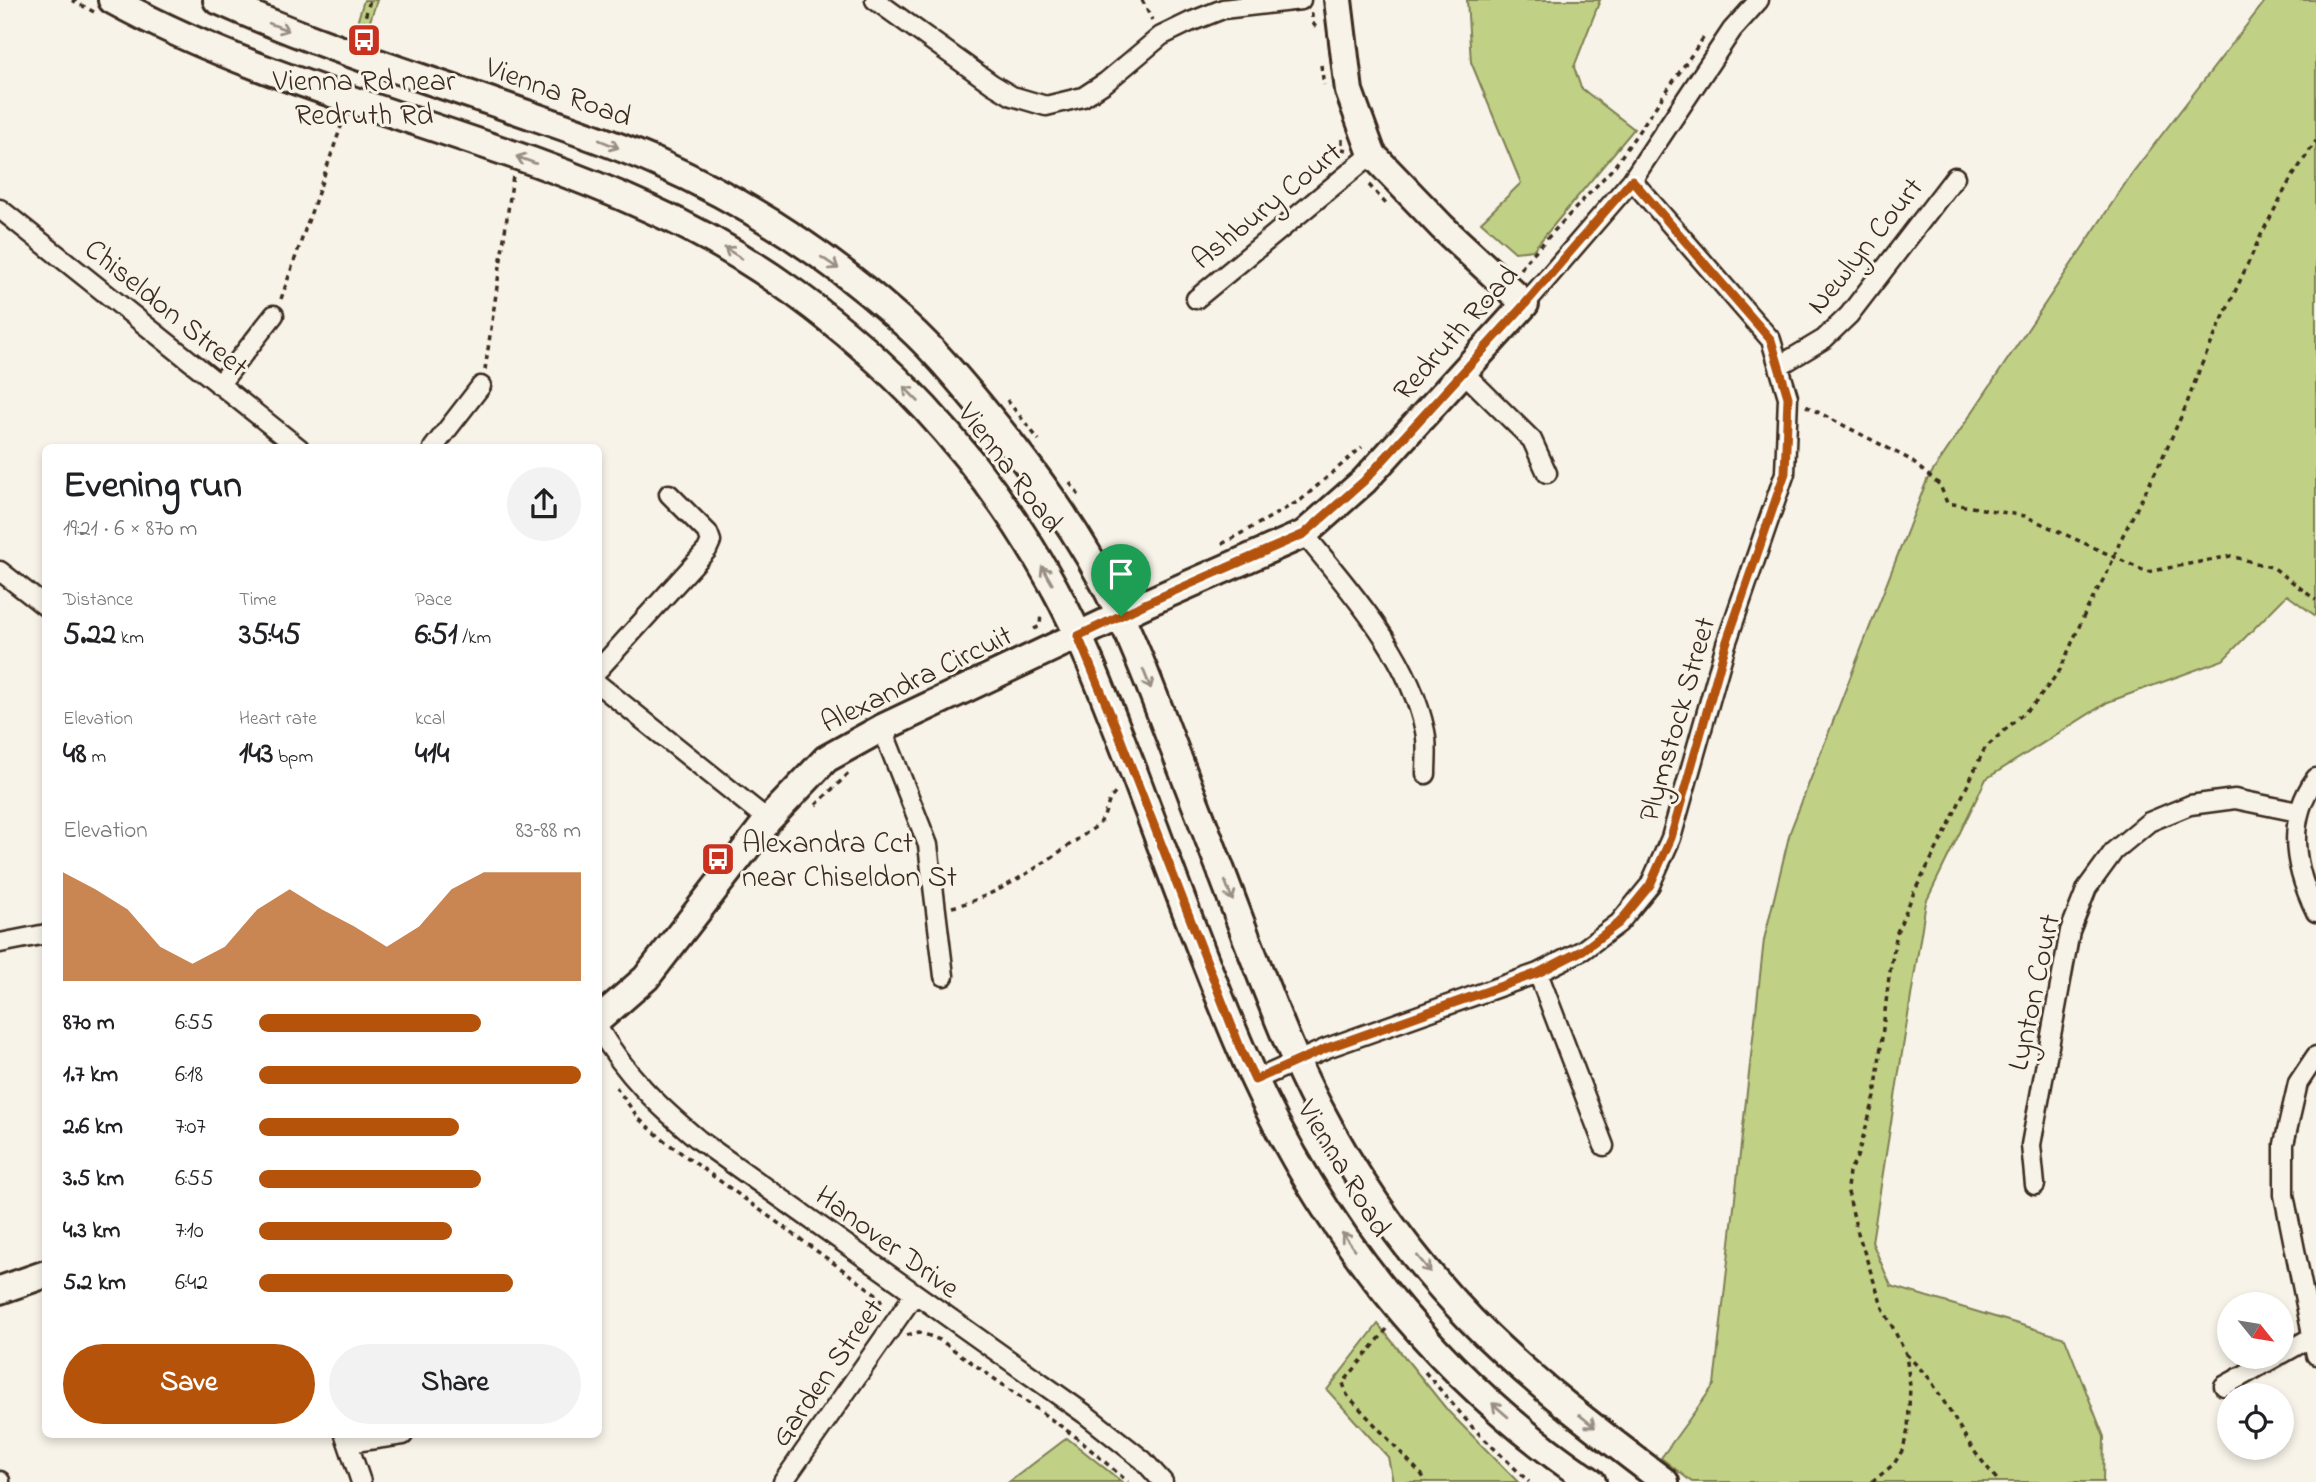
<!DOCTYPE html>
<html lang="en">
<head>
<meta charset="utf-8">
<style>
  :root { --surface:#fff; --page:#f2f2f2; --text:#202124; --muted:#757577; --accent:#b45309 }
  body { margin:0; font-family:"Indie Flower",sans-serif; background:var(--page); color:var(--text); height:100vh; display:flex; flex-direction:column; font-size:26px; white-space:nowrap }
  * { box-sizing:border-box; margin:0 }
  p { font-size:23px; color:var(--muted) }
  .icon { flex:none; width:38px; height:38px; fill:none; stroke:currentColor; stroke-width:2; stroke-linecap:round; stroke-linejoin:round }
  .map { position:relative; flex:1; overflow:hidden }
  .side { position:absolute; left:42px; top:444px; width:560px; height:994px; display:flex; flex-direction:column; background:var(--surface); border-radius:10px; box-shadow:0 4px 10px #0003 }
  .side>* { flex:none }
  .needle { width:46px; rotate:120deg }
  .controls { position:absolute; left:2217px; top:1292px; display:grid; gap:14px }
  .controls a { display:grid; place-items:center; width:77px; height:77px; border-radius:50%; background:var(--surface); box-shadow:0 4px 10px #0003; font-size:35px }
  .pin { position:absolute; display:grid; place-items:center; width:60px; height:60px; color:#fff; margin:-72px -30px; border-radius:50% 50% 50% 0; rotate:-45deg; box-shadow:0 0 7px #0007 }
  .pin .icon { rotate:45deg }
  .round { display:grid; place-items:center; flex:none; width:74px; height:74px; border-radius:37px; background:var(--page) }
  .headline { display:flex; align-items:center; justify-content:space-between; height:119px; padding:0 21px }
  h1 { font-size:38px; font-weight:800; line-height:52px }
  .metrics { display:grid; grid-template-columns:repeat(3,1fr); gap:10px; height:119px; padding:7px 21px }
  .metrics div { display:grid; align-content:center }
  .metrics b { font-size:30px; font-weight:800 }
  .metrics small { font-size:19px; font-weight:400 }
  .metrics p { font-size:19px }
  .chart { height:196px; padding:14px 21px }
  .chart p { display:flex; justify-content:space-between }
  .chart svg { width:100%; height:126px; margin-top:7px; fill:var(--accent); opacity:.7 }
  .primary-button { display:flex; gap:14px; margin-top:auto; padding:14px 21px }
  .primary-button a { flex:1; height:80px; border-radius:42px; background:var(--accent); color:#fff; font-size:28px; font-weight:800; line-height:80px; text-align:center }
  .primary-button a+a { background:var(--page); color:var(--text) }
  ul { padding:0 21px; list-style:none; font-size:23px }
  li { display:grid; grid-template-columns:112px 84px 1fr; align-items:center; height:52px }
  li i { height:18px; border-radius:9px; background:var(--accent) }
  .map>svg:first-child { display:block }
  .green { fill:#c0d186; stroke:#7e7e52; stroke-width:2 }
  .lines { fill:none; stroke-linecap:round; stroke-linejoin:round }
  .street-casing { stroke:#3b2a1e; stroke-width:23 }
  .secondary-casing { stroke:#3b2a1e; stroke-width:32 }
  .path { stroke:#3b2a1e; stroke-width:3.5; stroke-dasharray:5 5; stroke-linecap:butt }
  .street { stroke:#f7f3e8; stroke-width:18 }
  .secondary { stroke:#f7f3e8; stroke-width:26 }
  .oneway { stroke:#998e83 }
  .route-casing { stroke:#fff; stroke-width:14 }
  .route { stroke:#b45309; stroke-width:9 }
  .labels { text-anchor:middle; stroke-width:6; stroke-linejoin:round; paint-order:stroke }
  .poi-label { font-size:30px; fill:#3b2a1e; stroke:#f7f3e8 }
  .street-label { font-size:30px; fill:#3b2a1e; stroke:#f7f3e8 }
</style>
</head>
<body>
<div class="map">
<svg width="2316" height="1482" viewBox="0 0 2316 1482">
  <rect width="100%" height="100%" fill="#f7f3e8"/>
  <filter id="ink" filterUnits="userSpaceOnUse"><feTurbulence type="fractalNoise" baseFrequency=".0143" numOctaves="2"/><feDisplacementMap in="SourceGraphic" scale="14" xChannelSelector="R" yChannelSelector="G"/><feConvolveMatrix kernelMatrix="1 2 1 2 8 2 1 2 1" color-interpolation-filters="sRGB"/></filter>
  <g filter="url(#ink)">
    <path class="green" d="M364,0H377L368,27L357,23Z
      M1467,0H1600L1574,67L1581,88L1634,129L1533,250L1515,252L1481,222L1521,183L1471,62Z
      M2266,0H2316V616L2287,595L2223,660L2108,702L1986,779L1926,902L1872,1242L1891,1286L2065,1338L2104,1437L2103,1482H1692L1661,1458L1714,1385L1764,940L1790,832L1927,480L2133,172Z
      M1378,1324L1448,1411L1518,1482H1393L1388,1457L1327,1390Z
      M1067,1438L1122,1482H1009Z"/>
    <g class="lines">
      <g class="street-casing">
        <path id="street" d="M875,0L992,84L1012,96L1046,106L1083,97L1106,82L1161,36L1190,22L1223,9L1301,0
          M0,209L299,448
          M1196,299L1372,154
          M1525,304L1632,180L1732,30L1759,0
          M1779,366L1824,339L1849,315L1955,177
          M1463,372L1532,440L1547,473
          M219,385L274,315
          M433,448L481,386
          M1304,534C1352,593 1409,655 1425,731C1428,745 1426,761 1426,774
          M0,571L46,607
          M598,670L707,550L711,541L708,533L669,494
          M598,684L768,820
          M882,728L928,845L944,976
          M2316,778C2285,821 2294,868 2316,912
          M0,943L46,934
          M1538,973L1604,1146
          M598,1028C627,1076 657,1105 699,1140L1085,1414L1143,1460L1163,1482
          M2316,1056L2298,1083L2284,1144V1195L2316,1355
          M1255,1080L1327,1048L1538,973L1583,950L1619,923L1650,885L1671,838L1726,644L1785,473L1788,397L1771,340L1632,180
          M2035,1185L2031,1145L2070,931L2087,888L2114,851L2149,822L2190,805L2235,799L2298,812
          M2282,1354L2312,1337
          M2224,1386L2278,1356
          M345,1435L361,1482
          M348,1443L403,1435
          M0,1481V1482
          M783,1482L914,1295"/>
      </g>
      <g class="secondary-casing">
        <path id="secondary" d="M112,0C281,93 473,128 648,208C752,254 847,325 925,408C974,461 1019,524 1054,587C1086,645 1109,709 1133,770C1168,863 1202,958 1241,1049C1314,1222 1436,1378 1592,1482
          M217,0C310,42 407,73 504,106C555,124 608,141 658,163C744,201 826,254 896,316C926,341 953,373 978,403C1032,468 1082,535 1118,611C1139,654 1155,699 1172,743C1197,808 1222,872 1246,937C1269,995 1290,1053 1319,1108C1359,1185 1412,1259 1472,1321C1530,1380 1599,1432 1665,1482
          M598,1020L646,978L768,820L826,759L882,728L1149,602L1304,534L1364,481L1525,304L1442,227L1372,154L1349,91L1338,0
          M0,1290L46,1274"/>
      </g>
      <path class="path" d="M72,0L94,12
        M1142,0L1152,20
        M1312,13V22L1318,30
        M360,35L370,0
        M1321,65L1324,85
        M1342,139V149L1347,150
        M1369,185L1387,205
        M1521,269L1526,261L1614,167L1706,34
        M281,299L344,118
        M1483,315L1489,300
        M485,370L513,176
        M1007,400L1039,440
        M1806,406L1909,459L1940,485L1947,503L2025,516L2147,572L2231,556L2274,568L2316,600
        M1070,483L1080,497
        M1222,544L1301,500L1362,447
        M1034,629L1040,626L1041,613
        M816,805L848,774
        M952,907C1006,894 1052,856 1097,826L1103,819L1110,799L1118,790
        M616,1087L639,1119L666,1142L879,1296L883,1306
        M1387,1329L1343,1383L1347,1395L1422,1475L1426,1482
        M907,1335L919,1332L940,1340L1076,1437L1128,1482
        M1906,1354L1930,1379L1974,1451L1999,1482
        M1425,1372L1474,1429L1529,1482
        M1872,1482L1894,1464L1903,1449L1908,1430L1910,1386L1906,1354L1882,1306L1856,1227L1847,1188L1849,1172L1857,1157L1875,1097L1889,977L1897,932L1915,890L1943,837L1985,748L2036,702L2060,670L2086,611L2109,569L2121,539L2159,465L2186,406L2200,368L2261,235L2289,182L2316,141"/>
      <use href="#street" class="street"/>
      <use href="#secondary" class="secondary"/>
    </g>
    <defs><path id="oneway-shaft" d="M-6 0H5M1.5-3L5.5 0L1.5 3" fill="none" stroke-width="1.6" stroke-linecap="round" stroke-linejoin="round" transform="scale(1.75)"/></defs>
    <g class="oneway">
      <use href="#oneway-shaft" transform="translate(279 27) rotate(21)"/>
      <use href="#oneway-shaft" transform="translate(609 144) rotate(22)"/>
      <use href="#oneway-shaft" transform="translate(526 160) rotate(-160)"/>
      <use href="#oneway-shaft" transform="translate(733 253) rotate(-148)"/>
      <use href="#oneway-shaft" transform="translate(830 263) rotate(34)"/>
      <use href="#oneway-shaft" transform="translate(911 394) rotate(-135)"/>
      <use href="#oneway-shaft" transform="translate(1047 575) rotate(-120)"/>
      <use href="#oneway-shaft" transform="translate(1147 679) rotate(68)"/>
      <use href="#oneway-shaft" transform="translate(1229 891) rotate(69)"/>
      <use href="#oneway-shaft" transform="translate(1348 1241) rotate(-126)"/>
      <use href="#oneway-shaft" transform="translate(1424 1264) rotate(51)"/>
      <use href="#oneway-shaft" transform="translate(1500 1410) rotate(-139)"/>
      <use href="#oneway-shaft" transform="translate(1587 1421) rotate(39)"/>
    </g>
  </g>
  <g class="lines" filter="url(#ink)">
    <g class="route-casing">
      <path id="route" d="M1632,180L1771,340L1788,397L1785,473L1726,644L1671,838L1650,885L1619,923L1583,950L1538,973L1327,1048L1255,1080L1241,1050L1117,730L1078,636L1149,602L1304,534L1364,481L1525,304Z"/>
    </g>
    <use href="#route" class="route"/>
  </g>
  <defs>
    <g id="bus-square" transform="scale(1.75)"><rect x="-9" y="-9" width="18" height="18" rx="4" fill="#c8321e" stroke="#f7f3e8"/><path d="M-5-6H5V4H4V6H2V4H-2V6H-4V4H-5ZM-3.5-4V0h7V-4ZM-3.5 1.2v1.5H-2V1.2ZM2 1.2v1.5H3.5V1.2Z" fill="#fff"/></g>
  </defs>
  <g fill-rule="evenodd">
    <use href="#bus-square" x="364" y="40"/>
    <use href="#bus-square" x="718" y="859"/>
  </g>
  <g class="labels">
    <g class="poi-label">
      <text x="364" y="90">Vienna Rd near<tspan x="364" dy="34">Redruth Rd</tspan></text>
      <text x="742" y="852" text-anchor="start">Alexandra Cct<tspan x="742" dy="34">near Chiseldon St</tspan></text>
    </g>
    <g class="street-label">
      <text transform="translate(559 91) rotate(20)" y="10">Vienna Road</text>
      <text transform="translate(1266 205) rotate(-39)" y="10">Ashbury Court</text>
      <text transform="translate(1864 245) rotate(-51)" y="10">Newlyn Court</text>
      <text transform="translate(167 307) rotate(39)" y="10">Chiseldon Street</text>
      <text transform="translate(1455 332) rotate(-48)" y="10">Redruth Road</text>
      <text transform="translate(1011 467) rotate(53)" y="10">Vienna Road</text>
      <text transform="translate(916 678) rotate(-26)" y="10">Alexandra Circuit</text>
      <text transform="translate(1676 719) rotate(-74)" y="10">Plymstock Street</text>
      <text transform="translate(2033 992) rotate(-78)" y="10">Lynton Court</text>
      <text transform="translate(1345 1168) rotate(59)" y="10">Vienna Road</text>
      <text transform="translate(888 1241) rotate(36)" y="10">Hanover Drive</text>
      <text transform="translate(826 1372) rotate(-55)" y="10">Garden Street</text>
    </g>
  </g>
</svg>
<div class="controls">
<a><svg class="needle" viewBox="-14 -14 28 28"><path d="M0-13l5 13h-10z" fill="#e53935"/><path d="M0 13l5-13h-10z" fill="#757577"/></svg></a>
<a><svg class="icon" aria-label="locate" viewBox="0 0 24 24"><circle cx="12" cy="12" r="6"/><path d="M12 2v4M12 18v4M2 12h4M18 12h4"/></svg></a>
</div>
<div class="pin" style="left:1121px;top:616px;background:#1e9e55"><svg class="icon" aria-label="arrive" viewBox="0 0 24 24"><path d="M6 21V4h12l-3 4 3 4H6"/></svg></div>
<section class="side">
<div class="headline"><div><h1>Evening run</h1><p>19:21 · 6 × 870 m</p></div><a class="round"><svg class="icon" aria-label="share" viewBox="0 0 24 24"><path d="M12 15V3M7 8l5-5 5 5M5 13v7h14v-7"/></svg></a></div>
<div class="metrics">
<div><p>Distance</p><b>5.22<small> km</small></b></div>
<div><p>Time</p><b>35:45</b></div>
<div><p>Pace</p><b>6:51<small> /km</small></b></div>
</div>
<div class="metrics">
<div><p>Elevation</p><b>48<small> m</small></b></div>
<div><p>Heart rate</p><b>143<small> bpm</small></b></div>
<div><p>kcal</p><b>414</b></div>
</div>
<div class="chart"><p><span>Elevation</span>83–88 m</p>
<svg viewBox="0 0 160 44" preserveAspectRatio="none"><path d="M0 44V6L10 12L20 19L30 32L40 38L50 32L60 19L70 12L80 19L90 25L100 32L110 25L120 12L130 6L140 6L150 6L160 6V44z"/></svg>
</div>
<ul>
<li><b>870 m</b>6:55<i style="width:69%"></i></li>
<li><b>1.7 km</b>6:18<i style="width:100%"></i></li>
<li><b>2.6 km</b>7:07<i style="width:62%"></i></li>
<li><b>3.5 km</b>6:55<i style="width:69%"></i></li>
<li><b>4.3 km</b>7:10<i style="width:60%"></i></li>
<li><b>5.2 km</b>6:42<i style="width:79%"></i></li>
</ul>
<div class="primary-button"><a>Save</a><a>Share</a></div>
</section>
</div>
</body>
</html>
